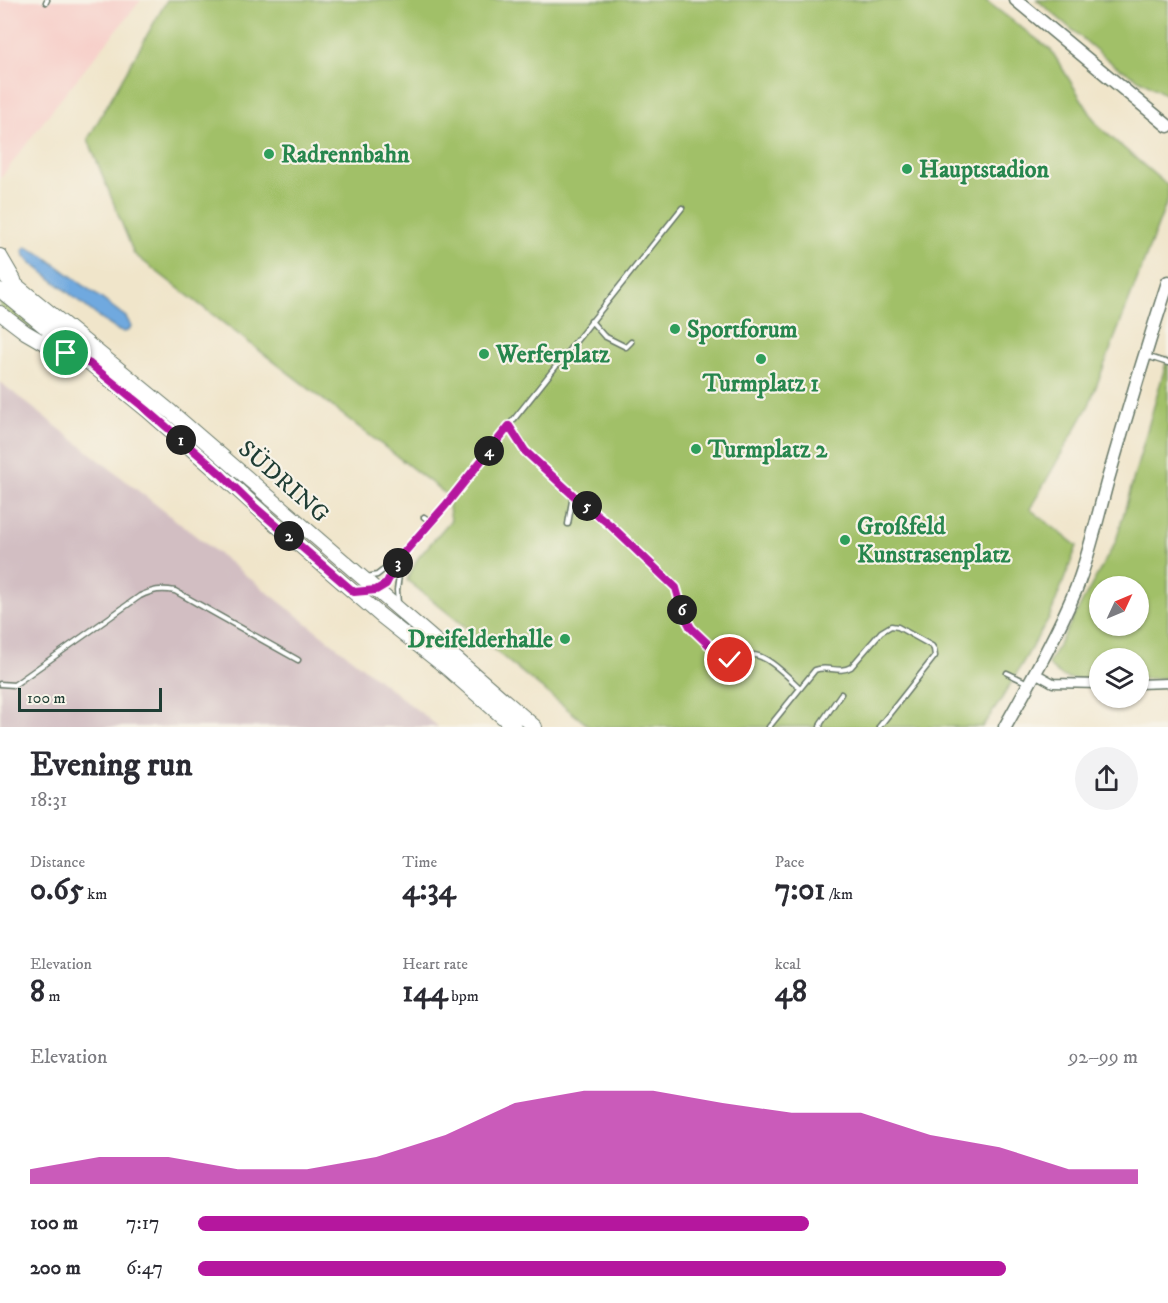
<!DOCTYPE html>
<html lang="en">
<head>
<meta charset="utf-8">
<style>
  :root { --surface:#fff; --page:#f2f2f3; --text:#2b2b33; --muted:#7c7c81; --accent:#b5179e }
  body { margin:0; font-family:"IM FELL DW Pica",serif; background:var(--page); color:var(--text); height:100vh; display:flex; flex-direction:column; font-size:22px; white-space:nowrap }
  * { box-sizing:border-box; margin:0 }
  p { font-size:20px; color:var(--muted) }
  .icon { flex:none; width:33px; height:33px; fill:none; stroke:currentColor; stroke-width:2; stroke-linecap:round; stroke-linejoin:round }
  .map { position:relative; height:727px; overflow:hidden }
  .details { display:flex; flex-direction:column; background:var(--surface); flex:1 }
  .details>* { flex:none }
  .needle { width:39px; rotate:46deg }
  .tools { position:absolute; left:1089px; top:576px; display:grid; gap:12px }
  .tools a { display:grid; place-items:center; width:60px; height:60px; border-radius:50%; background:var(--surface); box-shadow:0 2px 4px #0004; font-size:30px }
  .scale { position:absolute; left:18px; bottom:15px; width:144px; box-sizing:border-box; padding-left:6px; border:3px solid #1f3d34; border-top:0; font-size:16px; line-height:21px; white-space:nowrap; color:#1f3d34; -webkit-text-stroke:4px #f7f3e8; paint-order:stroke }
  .pin { position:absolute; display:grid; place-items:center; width:51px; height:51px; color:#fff; margin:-26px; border:3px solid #fff; border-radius:50%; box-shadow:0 2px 6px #0007 }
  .km { position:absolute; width:30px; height:30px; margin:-15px; border-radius:50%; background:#222; color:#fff; font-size:16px; line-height:30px; text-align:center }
  .round { display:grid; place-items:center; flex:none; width:63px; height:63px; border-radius:32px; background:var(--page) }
  .head { display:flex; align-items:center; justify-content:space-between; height:102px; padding:0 30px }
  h1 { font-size:33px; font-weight:700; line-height:45px }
  .stats { display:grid; grid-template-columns:repeat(3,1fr); gap:9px; height:102px; padding:6px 30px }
  .stats div { display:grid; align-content:center }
  .stats b { font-size:30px; font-weight:700 }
  .stats small { font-size:16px; font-weight:400 }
  .stats p { font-size:16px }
  .chart { height:168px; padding:12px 30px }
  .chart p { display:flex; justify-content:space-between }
  .chart svg { width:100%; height:108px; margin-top:6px; fill:var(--accent); opacity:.7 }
  ul { padding:0 30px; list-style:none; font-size:20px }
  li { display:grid; grid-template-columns:96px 72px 1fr; align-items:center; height:45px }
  li i { height:15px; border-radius:8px; background:var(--accent) }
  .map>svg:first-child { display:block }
  .built { fill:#f7d0ca }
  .industrial { fill:#d2bec2 }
  .green { fill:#a1c068; stroke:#607e4e; stroke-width:1.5; fill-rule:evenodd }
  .water { fill:#6fa9df; stroke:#47738a; stroke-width:1.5 }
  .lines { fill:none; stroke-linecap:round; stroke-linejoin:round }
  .service-casing { stroke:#687868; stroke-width:7 }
  .minor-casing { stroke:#687868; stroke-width:11 }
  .secondary-casing { stroke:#687868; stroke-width:15 }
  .primary-casing { stroke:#687868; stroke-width:16 }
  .service { stroke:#fff; stroke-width:4 }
  .minor { stroke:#fff; stroke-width:8 }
  .secondary { stroke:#fff; stroke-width:12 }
  .primary { stroke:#fff; stroke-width:14 }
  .route-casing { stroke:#fff; stroke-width:12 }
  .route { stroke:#b5179e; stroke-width:8 }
  .leisure-dot { fill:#2e9e5b; stroke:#f7f3e8; stroke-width:2 }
  .labels { text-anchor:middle; stroke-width:4.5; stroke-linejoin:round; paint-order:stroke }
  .leisure-label { font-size:24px; font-weight:bold; fill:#27864d; stroke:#f7f3e8; text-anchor:start }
  .street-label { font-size:24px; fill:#1f3d34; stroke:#f7f3e8 }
</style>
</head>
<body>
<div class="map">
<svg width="1168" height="727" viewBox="0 0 1168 727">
  <rect width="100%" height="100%" fill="#f7f3e8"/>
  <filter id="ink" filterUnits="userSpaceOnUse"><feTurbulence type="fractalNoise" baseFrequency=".0167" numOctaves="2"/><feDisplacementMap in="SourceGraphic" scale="12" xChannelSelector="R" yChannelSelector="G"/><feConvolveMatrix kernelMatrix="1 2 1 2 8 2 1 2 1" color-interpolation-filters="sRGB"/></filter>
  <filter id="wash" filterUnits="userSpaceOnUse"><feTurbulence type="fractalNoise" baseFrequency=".008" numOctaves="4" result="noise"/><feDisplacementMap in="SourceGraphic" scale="24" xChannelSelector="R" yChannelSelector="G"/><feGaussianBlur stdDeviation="1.35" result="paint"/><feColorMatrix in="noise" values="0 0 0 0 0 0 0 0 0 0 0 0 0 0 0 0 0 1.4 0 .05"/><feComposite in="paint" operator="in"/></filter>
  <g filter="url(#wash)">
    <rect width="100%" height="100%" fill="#f0e5ca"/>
    <path class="built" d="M0,0H141L55,106L0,179Z"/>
    <path class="industrial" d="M0,382L435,724L438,727H0Z"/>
    <path class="green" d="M167,0H985L1051,50L1098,126L1168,186V199L1089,405L1030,509L1077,546L1050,616L1001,700L982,727H590L407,580L418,558L451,520L447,495L134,254L88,139Z
      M1037,0H1168V96L1114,65Z
      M0,298L53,341L51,343L0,308Z
      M1168,356V678L1139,679L1138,658H1100L1099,679C1076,679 1065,684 1048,664L1116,541ZM1100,586H1138V626H1100Z"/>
    <path class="water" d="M26,247L44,256L126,317L131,326L129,330L125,332L119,331L105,322L30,262L25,256L23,251Z"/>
  </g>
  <g filter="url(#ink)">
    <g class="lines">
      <g class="service-casing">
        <path id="service" d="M46,2L47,0
          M591,321L604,336L626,347L631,342
          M1146,356L1168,363
          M509,425L525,451L573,494L610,525L677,588L683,613L691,628L725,660C734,661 740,656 749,655C765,652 788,677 800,688
          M424,517L431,522
          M568,524L573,495
          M367,577L377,575L401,556L445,506L682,208
          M381,588C390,581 394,570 400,560
          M398,604L397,590L401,561
          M1007,673L1028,683
          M0,684L14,685L140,596C153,590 161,588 175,591L298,660
          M769,727L815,670C827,665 839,674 851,667L881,632L891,626L898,627L932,646L934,649L935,656L879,727
          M820,727L821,723L841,694"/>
      </g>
      <g class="minor-casing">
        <path id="minor" d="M1035,673L1053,683L1100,684
          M1138,684L1168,683"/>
      </g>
      <g class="secondary-casing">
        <path id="secondary" d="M1016,0L1168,126
          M1005,727C1030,682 1056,637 1076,589C1090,553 1098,515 1108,479C1127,413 1147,347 1168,282"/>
      </g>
      <g class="primary-casing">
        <path id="primary" d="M0,256L14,280
          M0,272L171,412L535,727
          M0,290L147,410L221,475L275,524L380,615L448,669L514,727
          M0,313L25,332L44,343L73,356"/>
      </g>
      <use href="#service" class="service"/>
      <use href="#minor" class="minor"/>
      <use href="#secondary" class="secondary"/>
      <use href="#primary" class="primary"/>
    </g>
  </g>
  <g class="lines" filter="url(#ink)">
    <g class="route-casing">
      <path id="route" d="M66,353L90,364L147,410L222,475L256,508L354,592L376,590L386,584L401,556L445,506L509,426L525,451L573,495L610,525L676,588L683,613L691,628L725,660H730"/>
    </g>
    <use href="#route" class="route"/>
  </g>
  <g class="leisure-dot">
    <circle cx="269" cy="154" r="6"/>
    <circle cx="907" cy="169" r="6"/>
    <circle cx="675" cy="329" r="6"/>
    <circle cx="484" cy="354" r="6"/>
    <circle cx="761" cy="359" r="6"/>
    <circle cx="696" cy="449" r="6"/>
    <circle cx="845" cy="540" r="6"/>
    <circle cx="565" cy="639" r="6"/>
  </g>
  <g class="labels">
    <g class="leisure-label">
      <text x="281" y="162">Radrennbahn</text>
      <text x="919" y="177">Hauptstadion</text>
      <text x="687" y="337">Sportforum</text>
      <text x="496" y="362">Werferplatz</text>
      <text x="761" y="391" text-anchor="middle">Turmplatz 1</text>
      <text x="708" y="457">Turmplatz 2</text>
      <text x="857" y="534">Großfeld<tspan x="857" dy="28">Kunstrasenplatz</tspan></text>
      <text x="553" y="647" text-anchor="end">Dreifelderhalle</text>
    </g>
    <g class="street-label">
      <text transform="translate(284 481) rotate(41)" y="8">SÜDRING</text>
    </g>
  </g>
</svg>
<div class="tools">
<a><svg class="needle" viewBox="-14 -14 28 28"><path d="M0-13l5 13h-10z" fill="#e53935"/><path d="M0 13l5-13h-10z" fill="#7c7c81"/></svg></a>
<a><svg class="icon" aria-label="layers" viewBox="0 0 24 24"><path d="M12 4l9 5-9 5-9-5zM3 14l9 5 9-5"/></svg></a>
</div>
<div class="scale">100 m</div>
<div class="pin" style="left:66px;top:353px;background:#1e9e55"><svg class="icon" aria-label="arrive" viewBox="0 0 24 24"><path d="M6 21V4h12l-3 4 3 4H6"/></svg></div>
<div class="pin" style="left:730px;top:660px;background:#d93025"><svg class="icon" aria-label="check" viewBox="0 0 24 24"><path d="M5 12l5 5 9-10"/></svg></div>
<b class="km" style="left:181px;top:440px">1</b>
<b class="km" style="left:289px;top:536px">2</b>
<b class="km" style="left:398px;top:563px">3</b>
<b class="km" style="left:489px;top:451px">4</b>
<b class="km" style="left:587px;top:506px">5</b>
<b class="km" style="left:682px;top:610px">6</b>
</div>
<section class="details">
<div class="head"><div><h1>Evening run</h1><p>18:31</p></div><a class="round"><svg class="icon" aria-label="share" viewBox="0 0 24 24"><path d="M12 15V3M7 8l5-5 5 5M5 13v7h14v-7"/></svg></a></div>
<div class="stats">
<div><p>Distance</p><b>0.65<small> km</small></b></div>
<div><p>Time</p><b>4:34</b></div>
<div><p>Pace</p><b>7:01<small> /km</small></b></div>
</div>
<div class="stats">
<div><p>Elevation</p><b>8<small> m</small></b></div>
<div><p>Heart rate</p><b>144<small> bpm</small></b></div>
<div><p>kcal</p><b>48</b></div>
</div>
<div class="chart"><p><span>Elevation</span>92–99 m</p>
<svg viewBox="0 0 160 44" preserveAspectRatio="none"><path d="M0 44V38L10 33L20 33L30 38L40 38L50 33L60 24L70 11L80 6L90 6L100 11L110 15L120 15L130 24L140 29L150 38L160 38V44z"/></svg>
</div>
<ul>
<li><b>100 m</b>7:17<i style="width:65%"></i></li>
<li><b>200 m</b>6:47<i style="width:86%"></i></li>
</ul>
</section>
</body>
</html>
